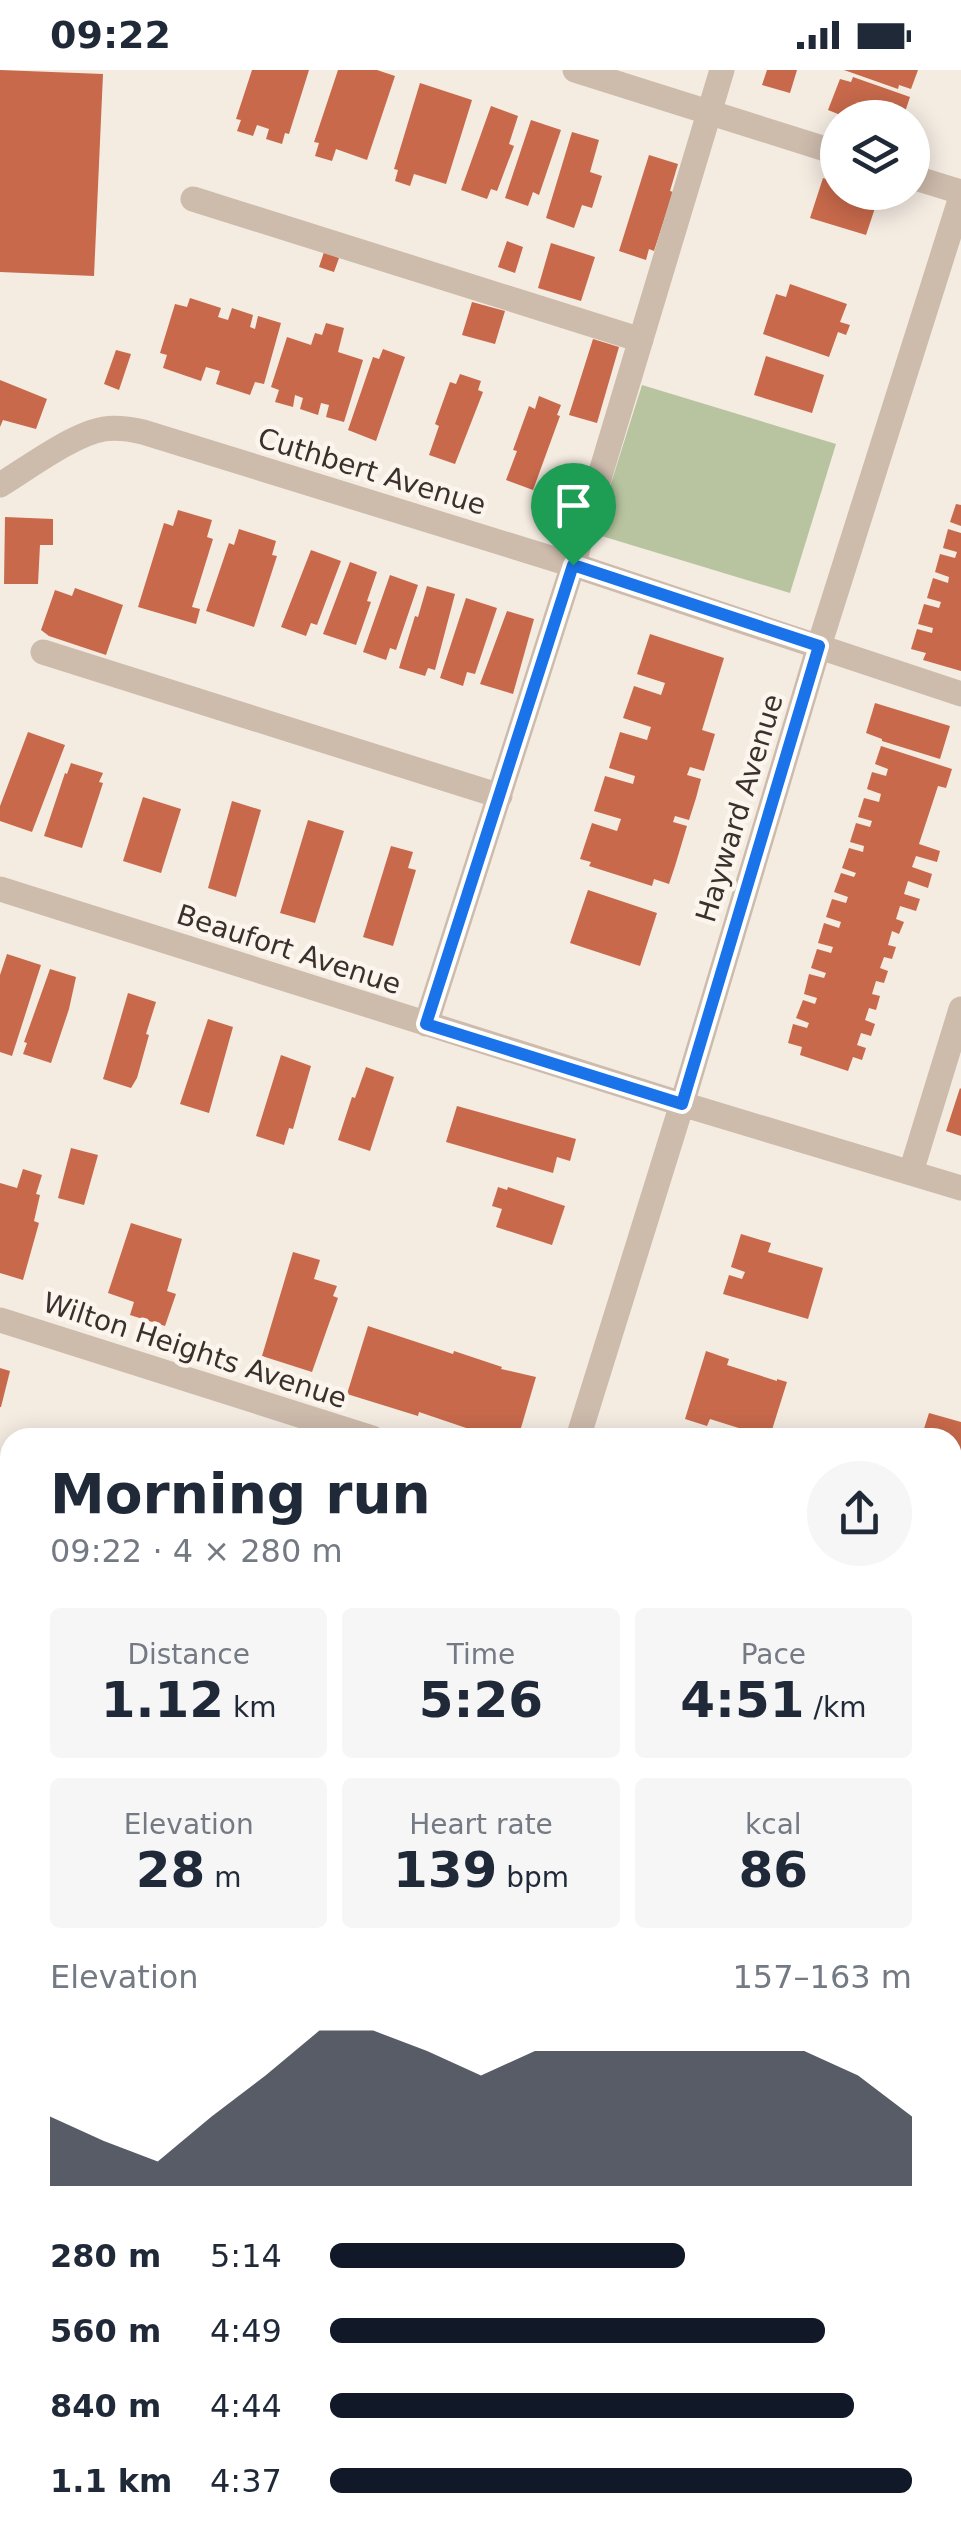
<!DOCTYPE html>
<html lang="en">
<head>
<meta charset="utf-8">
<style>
  :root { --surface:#fff; --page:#f6f6f7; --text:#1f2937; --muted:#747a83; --accent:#111827 }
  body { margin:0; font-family:"DejaVu Sans",sans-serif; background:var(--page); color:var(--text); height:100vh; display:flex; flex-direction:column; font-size:38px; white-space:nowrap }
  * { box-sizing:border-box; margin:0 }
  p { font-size:32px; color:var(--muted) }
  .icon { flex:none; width:55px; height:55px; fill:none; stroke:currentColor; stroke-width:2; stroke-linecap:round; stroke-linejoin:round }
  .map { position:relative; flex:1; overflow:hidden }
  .panel { position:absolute; left:0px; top:1358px; width:962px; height:1112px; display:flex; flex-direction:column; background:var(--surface); border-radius:30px 30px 0 0; box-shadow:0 5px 25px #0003 }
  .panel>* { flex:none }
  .controls { position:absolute; left:820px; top:30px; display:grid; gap:20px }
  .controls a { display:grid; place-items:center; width:110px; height:110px; border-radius:50%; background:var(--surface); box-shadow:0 5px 25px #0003; font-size:50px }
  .pin { position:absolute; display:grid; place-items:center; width:85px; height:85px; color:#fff; margin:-102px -42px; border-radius:50% 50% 50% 0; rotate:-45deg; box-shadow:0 0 10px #0007 }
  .pin .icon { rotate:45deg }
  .round { display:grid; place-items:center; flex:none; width:105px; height:105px; border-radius:52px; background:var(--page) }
  .head { display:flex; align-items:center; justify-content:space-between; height:170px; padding:0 50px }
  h1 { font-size:55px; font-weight:600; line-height:75px }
  .figures { display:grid; grid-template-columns:repeat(3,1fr); gap:15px; height:170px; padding:10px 50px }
  .figures div { display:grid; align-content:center; border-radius:10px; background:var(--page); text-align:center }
  .figures b { font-size:50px; font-weight:600 }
  .figures small { font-size:28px; font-weight:400 }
  .figures p { font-size:28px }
  .chart { height:280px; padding:20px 50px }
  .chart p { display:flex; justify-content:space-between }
  .chart svg { width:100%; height:180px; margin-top:10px; fill:var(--accent); opacity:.7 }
  ul { padding:0 50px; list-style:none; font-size:32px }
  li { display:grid; grid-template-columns:160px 120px 1fr; align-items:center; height:75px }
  li i { height:25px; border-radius:12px; background:var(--accent) }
  .status { display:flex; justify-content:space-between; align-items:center; height:70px; padding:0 50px; background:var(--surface); direction:ltr }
  .status svg { height:28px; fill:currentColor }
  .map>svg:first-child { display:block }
  .green { fill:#b8c4a0 }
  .building { fill:#c8694b }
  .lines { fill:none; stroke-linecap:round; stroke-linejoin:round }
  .minor { stroke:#cdbbac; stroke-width:25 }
  .major { stroke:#7d675c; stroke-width:25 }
  .route-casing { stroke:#fff; stroke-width:20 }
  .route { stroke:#1a73e8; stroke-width:12 }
  .labels { text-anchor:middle; stroke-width:9; stroke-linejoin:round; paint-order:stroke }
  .street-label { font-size:28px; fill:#3b302b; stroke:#fbf5ee }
</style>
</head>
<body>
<div class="status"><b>09:22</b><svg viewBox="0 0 49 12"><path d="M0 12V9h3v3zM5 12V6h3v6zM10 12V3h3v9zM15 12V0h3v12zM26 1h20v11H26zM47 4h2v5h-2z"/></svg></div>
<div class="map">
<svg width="961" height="2468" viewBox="0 0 961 2468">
  <rect width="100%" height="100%" fill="#f4ebe1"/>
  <path class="green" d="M642,315L836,374L790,523L595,464Z"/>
  <path class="building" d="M0,0L103,4L94,206L0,202Z
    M252,0H309L289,64L285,63L282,74L266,69L269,59L257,55L253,66L237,61L241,50L236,49Z
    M338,0H377L395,6L367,90L336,79L332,91L315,86L319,73L314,72Z
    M767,0H797L790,23L762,15Z
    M844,0H918L911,19L899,15L898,19Z
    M853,7L910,27L903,48H848L828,40L840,9L851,12Z
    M420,13L472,30L446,114L414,104L410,116L395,111L398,100L394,99Z
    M491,36L518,46L509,74L514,76L497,121L491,119L487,129L461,120Z
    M531,50L561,60L539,125L533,122L528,136L505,128Z
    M572,62L599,70L590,102L602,106L592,138L582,135L574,158L546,148Z
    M649,85L678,94L670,121L673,122L654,181L649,179L646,190L619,181Z
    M823,108L838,113V122H867L879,126L866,165L810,148Z
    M507,171L523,177L515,203L498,197Z
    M551,173L595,187L581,231L538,218Z
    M324,182L339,188L334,202L319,197Z
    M790,214L847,234L840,252L850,255L846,265L838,262L829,287L763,264L776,224L786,227Z
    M190,228L221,238L218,247L228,250L232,238L253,245L250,257L255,259L258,246L281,253L264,314L255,312L250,325L216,314L220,301L206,297L201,311L163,298L167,285L160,283L175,234L187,237Z
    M472,232L505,241L495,274L462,265Z
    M326,253L344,258L338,282L363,290L344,352L326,347L329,335L321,333L318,345L300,339L303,328L295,325L293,337L275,332L279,320L271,317L287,267L311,275L315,263L322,265Z
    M593,269L619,277L597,353L569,345Z
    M383,279L405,287L376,371L348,360L373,287L379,289Z
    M116,280L131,284L119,320L104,314Z
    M766,286L824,305L812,343L754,325Z
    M460,304L481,311L478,320L483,322L455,394L429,385L439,356L435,354L450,312L456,314Z
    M0,310L47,329L36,359L3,350L0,357Z
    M539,326L561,335L557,345L560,346L533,420L506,410L517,381L513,380L529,336L535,339Z
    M956,434L961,435V456L950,452Z
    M178,440L212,450L207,467L213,469L192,537L200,539L196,554L138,537L164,453L173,456Z
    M5,447L53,449V475H40L38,514H4Z
    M239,459L276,471L272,485L277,486L254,557L206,541L229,473L234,475Z
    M948,459L961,463V601L923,590L926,583L911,579L917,559L932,563L933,558L918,554L924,534L939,538L941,532L927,528L933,508L948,513L949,507L935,502L940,484L955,488L957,482L943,478Z
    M311,480L341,491L317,555L311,553L306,566L281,557Z
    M350,492L377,502L367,531L371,532L356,575L323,564Z
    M390,505L418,515L396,580L390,578L386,590L363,582Z
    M427,516L455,524L435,600L428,598L425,606L399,598L415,546L418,547Z
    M75,518L123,535L106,585L49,566L41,560L55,520L72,526Z
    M466,528L497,538L475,604L467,602L463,616L440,608Z
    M507,541L534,549L513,624L480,614Z
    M650,564L724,588L702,660L715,664L704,701L690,697L687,705L701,709L696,728L689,750L675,746L673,752L687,756L675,796L669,814L654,809L652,816L589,796L591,792L580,789L592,753L617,761L621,749L594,741L605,706L633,714L635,706L609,698L620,662L647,670L651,657L623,648L634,616L661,625L665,613L637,604Z
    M875,633L950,656L940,689L882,671V669L866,663Z
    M28,662L65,675L32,762L0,751V736Z
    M881,676L952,699L946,718L938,716L919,774L940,781L937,792L916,786L912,797L932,804L928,818L908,811L904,824L920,829L916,841L900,836L896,849L904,852L899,864L892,861L888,875L896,877L892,889L884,887L880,898L888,901L884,913L876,911L872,924L880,926L876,940L869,938L865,950L875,954L871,966L861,963L857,975L866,978L862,990L853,987L848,1001L800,985L802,977L788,973L793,954L807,958L809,953L796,948L803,930L815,934L817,928L804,924L809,904L824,908L826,903L811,898L817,879L831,883L833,877L818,873L824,853L839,858L841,852L826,847L832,829L846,833L848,827L834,822L841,803L854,807L856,803L842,798L849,778L863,782L864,776L850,772L856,753L870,757L872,751L858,747L864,728L879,732L881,724L867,719L872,702L886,706L888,699L875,694Z
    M71,693L103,703L99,712L103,713L82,778L44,766L65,703L67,704Z
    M143,727L181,739L161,803L123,791Z
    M232,731L261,740L236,827L208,818Z
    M308,750L344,761L315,853L280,843Z
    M391,776L413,782L408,798L416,800L393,876L363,867Z
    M588,820L657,843L640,896L570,873Z
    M7,884L41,895L12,986L0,982V905Z
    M50,899L76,907L69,939L51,993L23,984L27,973L24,972Z
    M128,923L156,932L146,964L149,965L137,1008L131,1018L103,1009Z
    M208,949L233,957L209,1043L180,1034Z
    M281,985L311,996L293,1059L289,1058L284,1075L256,1066Z
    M366,997L394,1007L370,1081L338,1070L352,1027L355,1028Z
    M960,1018L961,1019V1066L946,1061Z
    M457,1036L576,1069L570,1091L557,1087L553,1103L446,1072Z
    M71,1078L98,1085L84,1135L58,1128Z
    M23,1099L42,1105L36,1124L40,1125L34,1151L39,1153L23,1210L0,1203V1113L17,1118Z
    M498,1117L507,1120L508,1117L565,1136L552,1175L496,1157L502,1139L492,1136Z
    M131,1153L182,1169L167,1221L176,1224L165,1256L130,1245L134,1232L108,1223Z
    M741,1164L771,1173L768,1182L823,1198L808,1249L723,1224L729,1205L742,1209L745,1202L731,1197Z
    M293,1182L320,1190L314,1209L337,1216L333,1226L338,1228L312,1302L262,1286Z
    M368,1256L453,1284L454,1281L502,1297L501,1299L536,1307L518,1368H495L496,1366L481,1363L419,1342L418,1346L347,1324Z
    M706,1281L729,1289L727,1295L777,1311V1309L787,1312L771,1363L763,1360L761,1365L710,1349L707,1356L685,1349Z
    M0,1298L10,1301L1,1337H0Z
    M929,1343L961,1352V1513L952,1510V1368H921Z
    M0,1681L10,1684V1725L1,1755Z
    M952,1930L961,1960V1985L952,1987Z
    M10,1970V2020L9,2021L0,1987V1972Z
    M0,2130L4,2141L10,2139V2191L0,2193Z
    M959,2152L961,2162L960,2302L952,2273V2154Z
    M10,2261V2280L1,2282L0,2263Z
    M10,2311V2460L86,2461L58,2468H0V2313Z"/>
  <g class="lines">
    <path class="minor" d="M575,0L838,83
      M912,107L961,122
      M193,129L641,270
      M0,415C28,398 73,364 104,359C118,357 130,359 143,362L573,495L961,624
      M43,582L500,726
      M0,819L682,1034L961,1118
      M426,954L573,495L722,0
      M911,1102L961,939
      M0,1250L372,1368
      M578,1368L682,1034L819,576L961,127
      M0,1637L10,1640
      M952,1857L961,1854
      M952,2072L961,2070
      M0,2085L10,2082
      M0,2300L10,2298
      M668,2460L671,2468
      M237,2468L240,2460"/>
    <path class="major" d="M952,2409L961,2407
      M705,2468L738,2460"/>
  </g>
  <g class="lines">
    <g class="route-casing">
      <path id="route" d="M573,495L819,576L682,1034L426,954Z"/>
    </g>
    <use href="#route" class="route"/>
  </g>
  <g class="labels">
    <g class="street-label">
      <text transform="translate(372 401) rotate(17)" y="10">Cuthbert Avenue</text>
      <text transform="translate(739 738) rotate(-73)" y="10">Hayward Avenue</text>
      <text transform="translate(289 879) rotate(18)" y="10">Beaufort Avenue</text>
      <text transform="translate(195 1280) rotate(18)" y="10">Wilton Heights Avenue</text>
    </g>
  </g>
</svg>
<div class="controls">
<a><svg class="icon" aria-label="layers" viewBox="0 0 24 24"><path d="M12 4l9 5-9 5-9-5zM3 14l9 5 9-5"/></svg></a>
</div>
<div class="pin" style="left:573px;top:495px;background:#1e9e55"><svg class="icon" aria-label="arrive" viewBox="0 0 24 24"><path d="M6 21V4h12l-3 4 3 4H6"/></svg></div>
<section class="panel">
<div class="head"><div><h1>Morning run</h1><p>09:22 · 4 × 280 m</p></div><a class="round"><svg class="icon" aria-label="share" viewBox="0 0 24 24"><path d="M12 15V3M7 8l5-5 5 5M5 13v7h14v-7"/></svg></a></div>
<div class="figures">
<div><p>Distance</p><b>1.12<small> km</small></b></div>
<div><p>Time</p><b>5:26</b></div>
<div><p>Pace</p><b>4:51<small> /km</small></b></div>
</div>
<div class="figures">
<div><p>Elevation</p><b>28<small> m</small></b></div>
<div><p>Heart rate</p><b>139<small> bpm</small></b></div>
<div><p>kcal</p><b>86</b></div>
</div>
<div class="chart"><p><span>Elevation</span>157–163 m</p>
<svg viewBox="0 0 160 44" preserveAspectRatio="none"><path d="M0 44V27L10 33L20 38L30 27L40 17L50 6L60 6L70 11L80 17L90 11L100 11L110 11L120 11L130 11L140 11L150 17L160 27V44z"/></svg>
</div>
<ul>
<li><b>280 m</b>5:14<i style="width:61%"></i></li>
<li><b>560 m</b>4:49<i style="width:85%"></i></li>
<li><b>840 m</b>4:44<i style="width:90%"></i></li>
<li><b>1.1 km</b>4:37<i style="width:100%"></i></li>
</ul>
</section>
</div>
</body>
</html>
